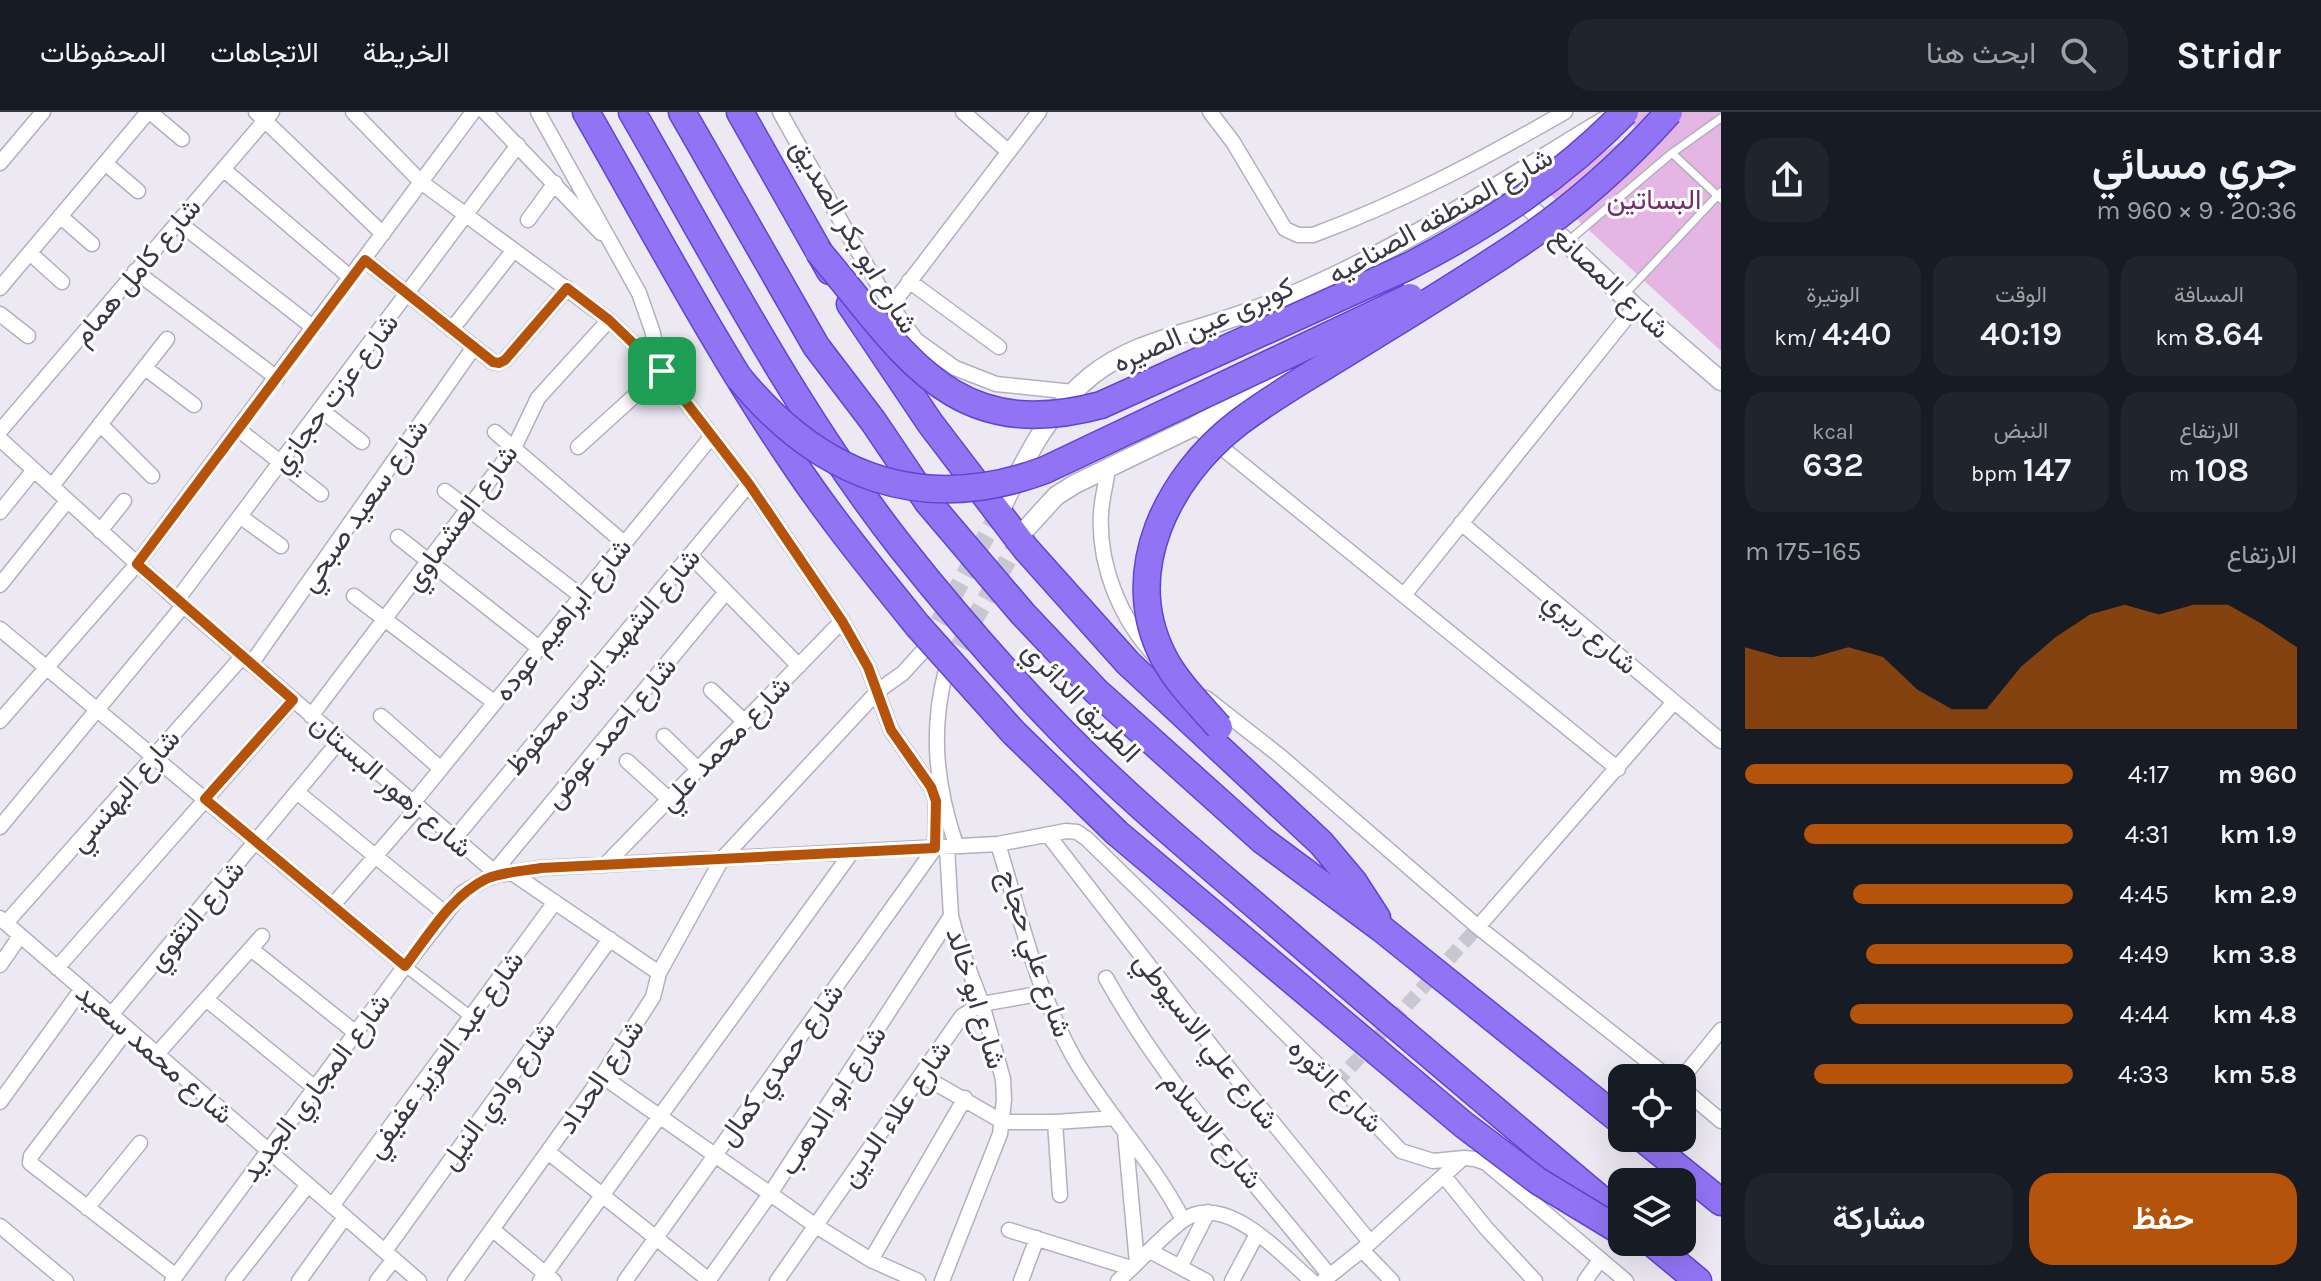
<!DOCTYPE html>
<html lang="ar">
<head>
<meta charset="utf-8">
<style>
  :root { --surface:#171b24; --page:#20242c; --text:#f1f3f6; --muted:#9ea1a6; --line:#363941; --accent:#b45309 }
  body { margin:0; font-family:Karla,Vazirmatn,sans-serif; background:var(--page); color:var(--text); direction:rtl; height:100vh; display:flex; flex-direction:column; font-size:30px; white-space:nowrap }
  * { box-sizing:border-box; margin:0 }
  p { font-size:26px; color:var(--muted) }
  .icon { flex:none; width:44px; height:44px; fill:none; stroke:currentColor; stroke-width:2; stroke-linecap:round; stroke-linejoin:round }
  .map { position:relative; flex:1; overflow:hidden; direction:ltr }
  .details { display:flex; flex-direction:column; background:var(--surface); width:600px }
  .details>* { flex:none }
  .buttons { position:absolute; left:1608px; top:952px; display:grid; gap:16px }
  .buttons a { display:grid; place-items:center; width:88px; height:88px; border-radius:16px; background:var(--surface); box-shadow:0 8px 32px #0002; font-size:40px }
  .pin { position:absolute; display:grid; place-items:center; width:68px; height:68px; color:#fff; margin:-34px; border-radius:16px; box-shadow:0 4px 12px #0006 }
  .round { display:grid; place-items:center; flex:none; width:84px; height:84px; border-radius:24px; background:var(--page) }
  .summary { display:flex; align-items:center; justify-content:space-between; height:136px; padding:0 24px }
  h1 { font-size:44px; font-weight:600; line-height:60px }
  .figures { display:grid; grid-template-columns:repeat(3,1fr); gap:12px; height:136px; padding:8px 24px }
  .figures div { display:grid; align-content:center; border-radius:20px; background:var(--page); text-align:center }
  .figures b { font-size:34px; font-weight:600 }
  .figures small { font-size:22px; font-weight:400 }
  .figures p { font-size:22px }
  .chart { height:224px; padding:16px 24px }
  .chart p { display:flex; justify-content:space-between }
  .chart svg { width:100%; height:144px; margin-top:8px; fill:var(--accent); opacity:.7 }
  .primary-button { display:flex; gap:16px; margin-top:auto; padding:16px 24px }
  .primary-button a { flex:1; height:92px; border-radius:24px; background:var(--accent); color:#fff; font-size:32px; font-weight:600; line-height:92px; text-align:center }
  .primary-button a+a { background:var(--page); color:var(--text) }
  ul { padding:0 24px; list-style:none; font-size:26px }
  li { display:grid; grid-template-columns:128px 96px 1fr; align-items:center; height:60px }
  li i { height:20px; border-radius:10px; background:var(--accent) }
  header { display:flex; align-items:center; gap:48px; box-sizing:border-box; height:112px; padding:0 40px; background:var(--surface); border-bottom:2px solid var(--line) }
  header strong { font-size:38px }
  nav { display:flex; gap:44px; margin-inline-start:auto; font-size:28px }
  .search { width:560px; height:72px; background:var(--page); display:flex; align-items:center; gap:20px; box-sizing:border-box; padding:0 28px; border-radius:24px; color:var(--muted); font-size:30px }
  main { display:flex; flex:1; min-height:0 }
  .map>svg:first-child { display:block }
  .green { fill:#e5b5e4 }
  .lines { fill:none; stroke-linecap:round; stroke-linejoin:round }
  .minor-tunnel { stroke:#c8c6d1; stroke-width:14; stroke-dasharray:14 7; stroke-linecap:butt }
  .tertiary-tunnel { stroke:#c8c6d1; stroke-width:18; stroke-dasharray:18 9; stroke-linecap:butt }
  .service-casing { stroke:#b3afc1; stroke-width:10 }
  .pedestrian-casing { stroke:#b3afc1; stroke-width:13 }
  .minor-casing { stroke:#b3afc1; stroke-width:17 }
  .tertiary-casing { stroke:#b3afc1; stroke-width:21 }
  .motorway-casing { stroke:#6044d3; stroke-width:29 }
  .service { stroke:#fff; stroke-width:7 }
  .pedestrian { stroke:#fff; stroke-width:10 }
  .minor { stroke:#fff; stroke-width:14 }
  .tertiary { stroke:#fff; stroke-width:18 }
  .motorway { stroke:#9174f4; stroke-width:26 }
  .motorway-bridge-casing { stroke:#6044d3; stroke-width:29; stroke-linecap:butt }
  .motorway-bridge { stroke:#9174f4; stroke-width:26 }
  .route-casing { stroke:#fff; stroke-width:16 }
  .route { stroke:#b45309; stroke-width:10 }
  .labels { text-anchor:middle; stroke-width:6; stroke-linejoin:round; paint-order:stroke }
  .park-label { font-size:28px; fill:#752f68; stroke:#fff }
  .street-label { font-size:28px; fill:#3a3847; stroke:#fff }
</style>
</head>
<body>
<header>
<strong>Stridr</strong>
<div class="search"><svg class="icon" aria-label="search" viewBox="0 0 24 24"><circle cx="10" cy="10" r="6"/><path d="M15 15l6 6"/></svg>ابحث هنا</div>
<nav><a>الخريطة</a><a>الاتجاهات</a><a>المحفوظات</a></nav>
</header>
<main>
<section class="details">
<div class="summary"><div><h1>جري مسائي</h1><p>20:36 · 9 × 960 m</p></div><a class="round"><svg class="icon" aria-label="share" viewBox="0 0 24 24"><path d="M12 15V3M7 8l5-5 5 5M5 13v7h14v-7"/></svg></a></div>
<div class="figures">
<div><p>المسافة</p><b>8.64<small> km</small></b></div>
<div><p>الوقت</p><b>40:19</b></div>
<div><p>الوتيرة</p><b>4:40<small> /km</small></b></div>
</div>
<div class="figures">
<div><p>الارتفاع</p><b>108<small> m</small></b></div>
<div><p>النبض</p><b>147<small> bpm</small></b></div>
<div><p>kcal</p><b>632</b></div>
</div>
<div class="chart"><p><span>الارتفاع</span>165–175 m</p>
<svg viewBox="0 0 160 44" preserveAspectRatio="none"><path d="M0 44V19L10 22L20 22L30 19L40 22L50 32L60 38L70 38L80 25L90 16L100 9L110 6L120 9L130 6L140 6L150 12L160 19V44z"/></svg>
</div>
<ul>
<li><b>960 m</b>4:17<i style="width:100%"></i></li>
<li><b>1.9 km</b>4:31<i style="width:82%"></i></li>
<li><b>2.9 km</b>4:45<i style="width:67%"></i></li>
<li><b>3.8 km</b>4:49<i style="width:63%"></i></li>
<li><b>4.8 km</b>4:44<i style="width:68%"></i></li>
<li><b>5.8 km</b>4:33<i style="width:79%"></i></li>
</ul>
<div class="primary-button"><a>حفظ</a><a>مشاركة</a></div>
</section>
<div class="map">
<svg width="1721" height="1169" viewBox="0 0 1721 1169">
  <rect width="100%" height="100%" fill="#ece9f3"/>
  <path class="green" d="M1624,0H1721V239L1545,78L1637,19Z"/>
  <g class="lines">
    <path class="minor-tunnel" d="M1336,971L1478,815"/>
    <path class="tertiary-tunnel" d="M926,534L1003,393
      M946,558L1023,421"/>
    <g class="service-casing">
      <path id="service" d="M1672,41L1721,87
        M1567,130L1672,41L1721,6
        M1625,182L1721,80"/>
    </g>
    <g class="pedestrian-casing">
      <path id="pedestrian" d="M405,854L471,905"/>
    </g>
    <g class="minor-casing">
      <path id="minor" d="M150,0L182,27
        M256,0L383,122
        M353,0L421,70L609,208L662,259L749,372L842,509L868,555L891,618L931,675L936,689L935,736L625,1169
        M485,0L601,121
        M538,0L639,181L652,218L662,259L578,335
        M780,0L853,131L891,194L916,228L955,256L996,272L1073,280
        M963,0L1009,40
        M1210,0L1233,30L1285,117L1298,123H1313C1402,90 1483,47 1565,0
        M0,51L43,0
        M105,51L138,79
        M223,57L351,166
        M60,104L92,132
        M528,108L555,71
        M178,110L314,216
        M30,141L62,170
        M365,148L493,250L499,251L505,248L567,176
        M135,159L277,266
        M909,169L999,235
        M0,176L148,0
        M891,194L1039,0
        M0,202L28,224
        M452,217L513,139
        M145,256L194,293
        M321,298L362,330
        M100,312L152,364
        M1195,314L1618,657
        M239,318L321,382
        M0,319L272,0
        M495,320L624,431
        M0,327L177,488L498,763
        M1108,357C1106,371 1102,386 1101,401C1098,453 1120,507 1156,545
        M52,374L167,227
        M445,379L581,484
        M0,400L34,358
        M241,405L281,434
        M1461,411L1721,629
        M100,419L124,389
        M398,425L539,536
        M690,443L799,554
        M0,473L67,389
        M1404,483L1635,195
        M354,484L495,591
        M177,488L518,33
        M0,517L405,854
        M251,552L474,235
        M946,558C930,619 936,674 956,733
        M711,578L745,610
        M1206,586L1280,644L1478,815L1669,966
        M311,604L514,336L538,286L609,208
        M381,604L441,657
        M0,609L137,452L473,0
        M664,624L699,658
        M627,649L670,688
        M297,680L446,802
        M413,691L712,324
        M0,715L183,494
        M1048,723L1230,958L1370,1130
        M455,726L749,372
        M998,732C1020,804 1037,880 1074,946C1107,1003 1153,1049 1183,1108
        M605,753L842,509
        M494,760L726,480
        M512,761L659,861
        M333,793L418,695
        M0,806L419,1169
        M6,811L242,545
        M1478,815L1674,590
        M251,837L356,921
        M0,853L20,824
        M57,856L293,588
        M1106,866C1166,974 1252,1067 1329,1163
        M206,887L315,976
        M111,903L340,628
        M127,918L31,1044L30,1051L176,1164
        M156,943L262,824
        M921,963L1003,1010H1055L1115,1006
        M602,964L816,1114L871,1148L918,1169
        M1682,966L1721,918
        M1682,976L1721,1009
        M0,990L81,878
        M1055,1010L1060,1083
        M1125,1020L1137,1151
        M548,1040L710,1169
        M1444,1064L1486,1116L1535,1169
        M332,1094L555,790
        M87,1096L140,1031
        M0,1114L66,1169
        M492,1117L554,1169
        M1009,1118L1131,1156
        M1362,1138L1392,1169
        M385,1139L610,827
        M1150,1139L1206,1169
        M871,1148L965,986
        M1180,1155L1208,1100
        M172,1169L405,854L462,781L486,767L498,763L541,756L998,732L1066,719L1077,720L1087,727L1336,971L1401,1039L1433,1049L1464,1046L1475,1047L1486,1051L1626,1169
        M233,1169L308,1073
        M299,1169L345,1105
        M377,1169L394,1147
        M455,1169L602,964L653,885L659,861L722,747L878,579L903,561L923,539
        M540,1169L852,740
        M708,1169L770,1082L951,804
        M777,1169L962,904L982,892L1044,881
        M942,1169L1000,1022L1004,988L1003,967L982,892L957,826L951,804L947,735
        M1021,1169L1037,1126
        M1118,1169C1139,1150 1159,1127 1182,1109C1225,1077 1281,1143 1312,1169
        M1232,1169L1257,1122
        M1323,1169L1362,1138L1463,1046
        M1585,1169L1600,1148"/>
    </g>
    <g class="tertiary-casing">
      <path id="tertiary" d="M1513,80L1635,195L1721,269
        M1003,393C1026,345 1049,298 1091,264C1126,236 1165,227 1207,214C1242,203 1276,191 1309,176C1412,130 1508,67 1604,9
        M1025,418L1056,384L1075,372L1195,314L1289,262"/>
    </g>
    <g class="motorway-casing">
      <path id="motorway" d="M586,0C653,117 717,238 793,350C831,407 875,461 918,514
        M632,0C717,147 796,301 901,435C950,497 1004,559 1059,616C1128,687 1204,749 1278,813C1391,911 1507,1008 1622,1105
        M682,0L816,234L873,309L927,389L1023,502L1096,579L1262,728L1382,817L1622,1010
        M740,0L830,159
        M850,192L930,311L1026,437L1128,551L1321,731L1353,769L1377,806
        M1642,1026L1721,1090
        M1651,1130L1698,1169"/>
    </g>
    <use href="#service" class="service"/>
    <use href="#pedestrian" class="pedestrian"/>
    <use href="#minor" class="minor"/>
    <use href="#tertiary" class="tertiary"/>
    <use href="#motorway" class="motorway"/>
    <g class="motorway-bridge-casing">
      <path id="motorway-bridge" d="M818,139C903,238 949,334 1101,293L1409,154C1490,112 1562,65 1625,0
        M740,267C821,365 922,404 1045,358L1410,185
        M918,514L1014,621L1117,721L1464,1013L1538,1069L1622,1120
        M1219,615C1200,593 1176,570 1163,544C1120,459 1168,365 1238,311C1272,285 1309,264 1345,242C1398,209 1452,176 1504,142C1566,102 1620,55 1669,0"/>
    </g>
    <use href="#motorway-bridge" class="motorway-bridge"/>
  </g>
  <g class="lines">
    <g class="route-casing">
      <path id="route" d="M365,148L493,250L499,251L505,248L567,176L609,208L662,259L749,372L842,509L868,555L891,618L931,675L936,689L935,736L541,756C523,759 502,760 486,767C451,784 428,824 405,854L205,687L293,588L137,452Z"/>
    </g>
    <use href="#route" class="route"/>
  </g>
  <g class="labels">
    <g class="park-label">
      <text x="1654" y="97">البساتين</text>
    </g>
    <g class="street-label">
      <text transform="translate(1440 103) rotate(-29)" y="10">شارع المنطقه الصناعيه</text>
      <text transform="translate(855 124) rotate(59)" y="10">شارع ابو بكر الصديق</text>
      <text transform="translate(136 159) rotate(-50)" y="10">شارع كامل همام</text>
      <text transform="translate(1611 170) rotate(43)" y="10">شارع المصانع</text>
      <text transform="translate(1203 212) rotate(-24)" y="10">كوبرى عين الصيره</text>
      <text transform="translate(334 281) rotate(-53)" y="10">شارع عزت حجازي</text>
      <text transform="translate(363 393) rotate(-55)" y="10">شارع سعيد صبحي</text>
      <text transform="translate(460 405) rotate(-54)" y="10">شارع العشماوي</text>
      <text transform="translate(562 507) rotate(-51)" y="10">شارع ابراهيم عوده</text>
      <text transform="translate(1591 520) rotate(40)" y="10">شارع ريري</text>
      <text transform="translate(602 549) rotate(-50)" y="10">شارع الشهيد ايمن محفوظ</text>
      <text transform="translate(1082 589) rotate(46)" y="10">الطريق الدائري</text>
      <text transform="translate(610 620) rotate(-50)" y="10">شارع احمد عوض</text>
      <text transform="translate(724 631) rotate(-46)" y="10">شارع محمد علي</text>
      <text transform="translate(392 673) rotate(41)" y="10">شارع زهور البستان</text>
      <text transform="translate(124 678) rotate(-49)" y="10">شارع البهنسي</text>
      <text transform="translate(195 803) rotate(-50)" y="10">شارع التقوي</text>
      <text transform="translate(1036 841) rotate(71)" y="10">شارع علي حجاج</text>
      <text transform="translate(977 886) rotate(73)" y="10">شارع ابو خالد</text>
      <text transform="translate(1207 928) rotate(52)" y="10">شارع علي الاسيوطي</text>
      <text transform="translate(155 941) rotate(41)" y="10">شارع محمد سعيد</text>
      <text transform="translate(444 942) rotate(-54)" y="10">شارع عبد العزيز عفيفي</text>
      <text transform="translate(780 952) rotate(-54)" y="10">شارع حمدي كمال</text>
      <text transform="translate(600 964) rotate(-56)" y="10">شارع الحداد</text>
      <text transform="translate(1336 973) rotate(45)" y="10">شارع الثوره</text>
      <text transform="translate(315 975) rotate(-53)" y="10">شارع المجاري الجديد</text>
      <text transform="translate(497 983) rotate(-54)" y="10">شارع وادي النيل</text>
      <text transform="translate(832 988) rotate(-57)" y="10">شارع ابو الدهب</text>
      <text transform="translate(895 1001) rotate(-55)" y="10">شارع علاء الدين</text>
      <text transform="translate(1213 1018) rotate(51)" y="10">شارع الاسلام</text>
    </g>
  </g>
</svg>
<div class="buttons">
<a><svg class="icon" aria-label="locate" viewBox="0 0 24 24"><circle cx="12" cy="12" r="6"/><path d="M12 2v4M12 18v4M2 12h4M18 12h4"/></svg></a>
<a><svg class="icon" aria-label="layers" viewBox="0 0 24 24"><path d="M12 4l9 5-9 5-9-5zM3 14l9 5 9-5"/></svg></a>
</div>
<div class="pin" style="left:662px;top:259px;background:#1e9e55"><svg class="icon" aria-label="arrive" viewBox="0 0 24 24"><path d="M6 21V4h12l-3 4 3 4H6"/></svg></div>
</div>
</main>
</body>
</html>
